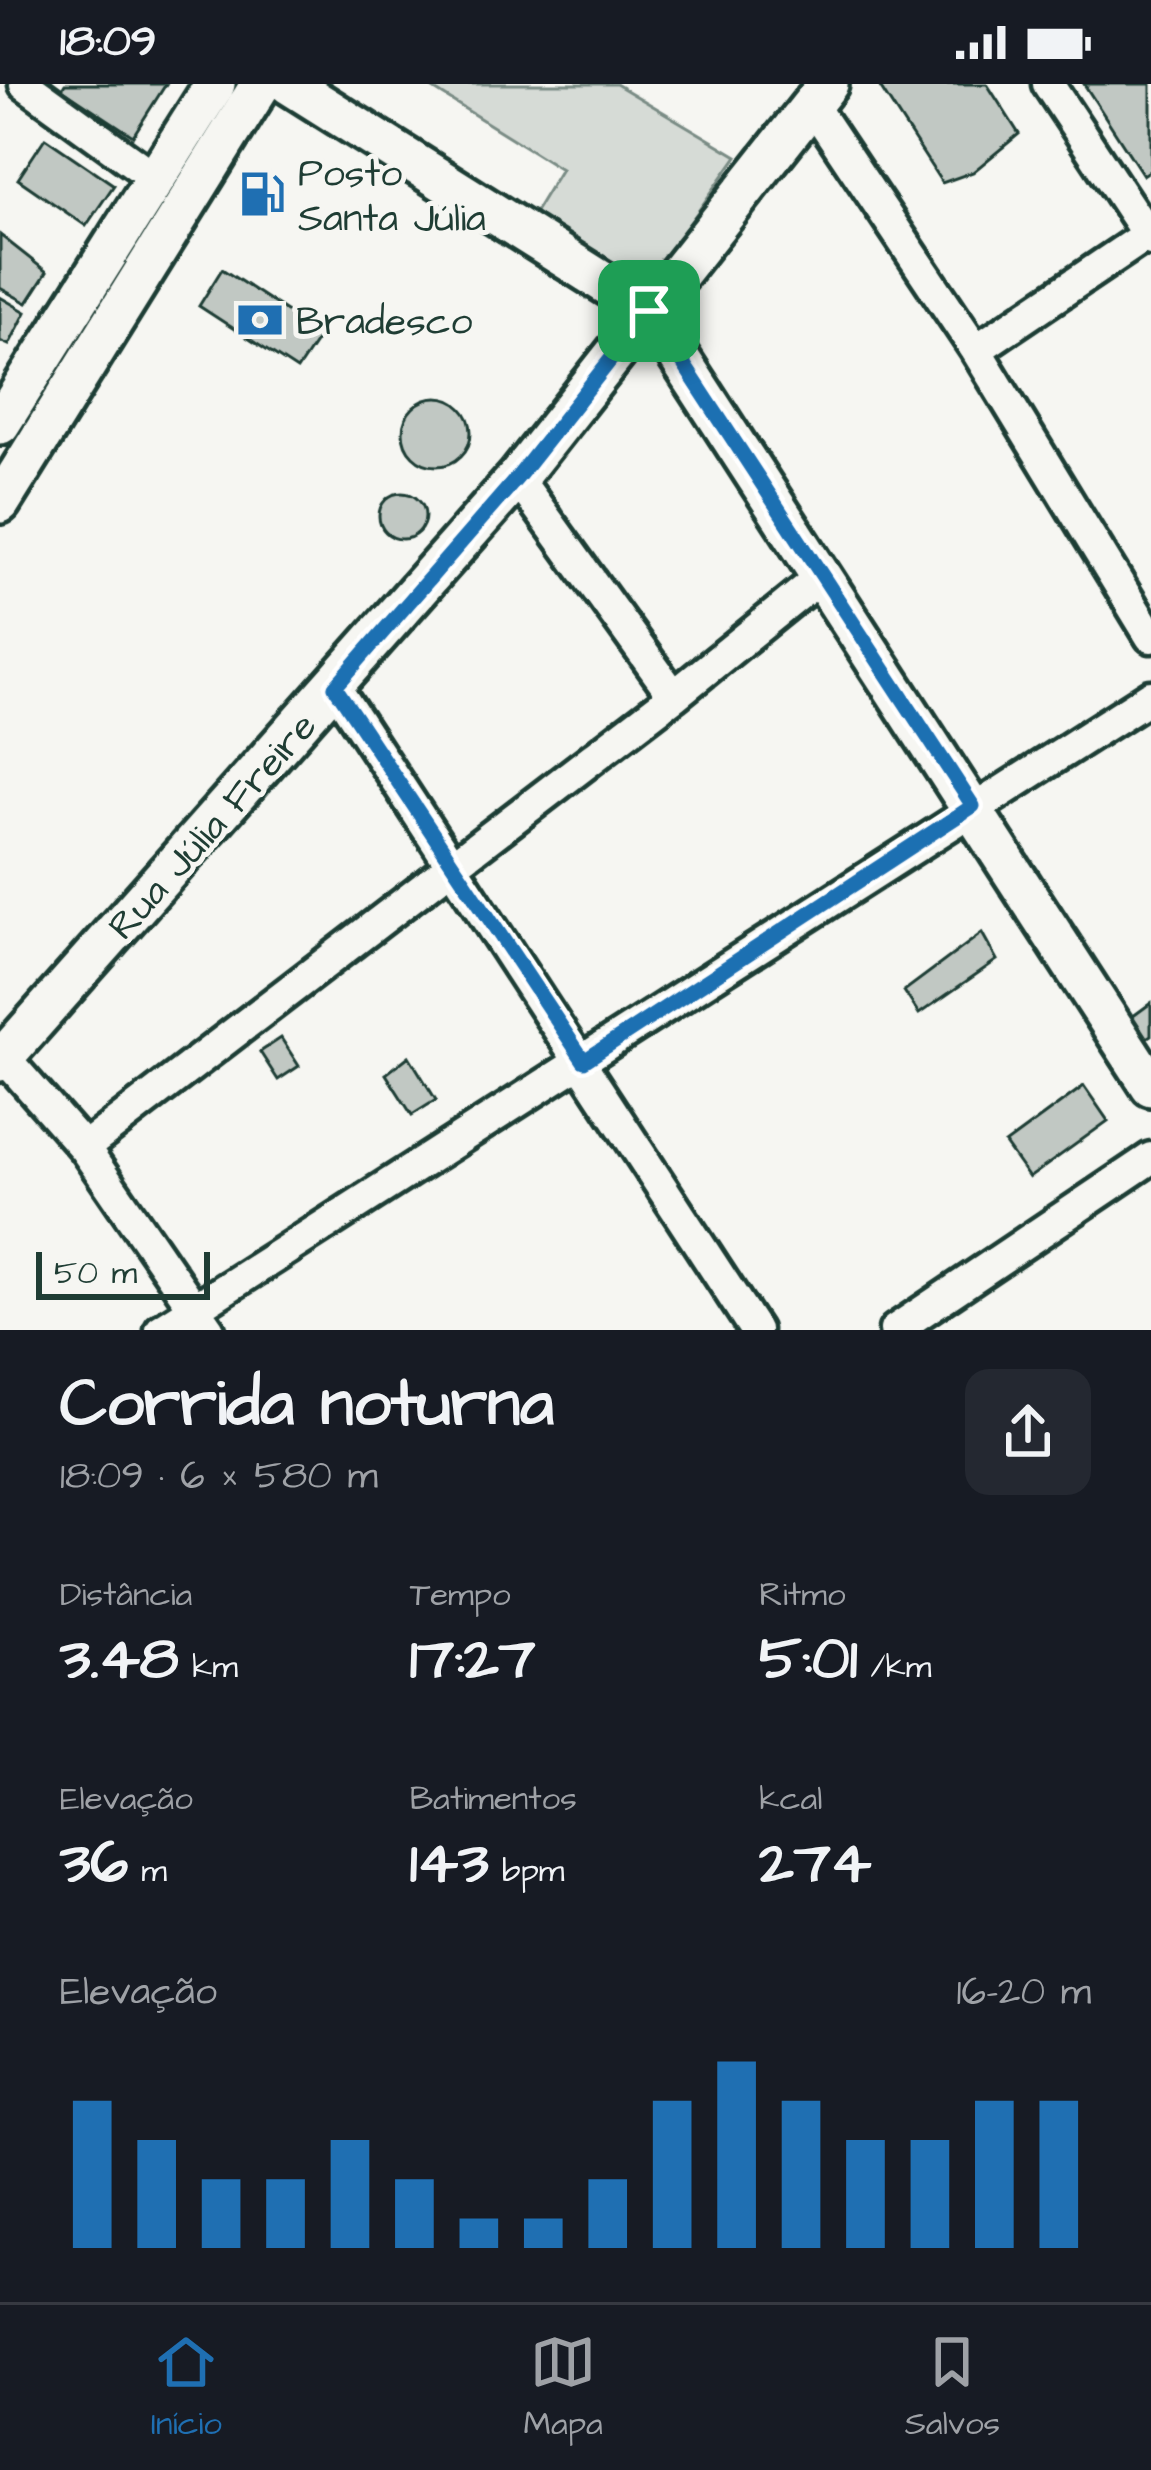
<!DOCTYPE html>
<html lang="pt">
<head>
<meta charset="utf-8">
<style>
  :root { --surface:#171b24; --page:#242831; --text:#f1f3f6; --muted:#9ea1a6; --line:#363941; --accent:#1f6fb2 }
  body { margin:0; font-family:"Architects Daughter",sans-serif; background:var(--page); color:var(--text); height:100vh; display:flex; flex-direction:column; font-size:45px; white-space:nowrap }
  * { box-sizing:border-box; margin:0 }
  p { font-size:39px; color:var(--muted) }
  .icon { flex:none; width:66px; height:66px; fill:none; stroke:currentColor; stroke-width:2; stroke-linecap:round; stroke-linejoin:round }
  .map { position:relative; height:1246px; overflow:hidden }
  .panel { display:flex; flex-direction:column; background:var(--surface); flex:1 }
  .panel>* { flex:none }
  .scale { position:absolute; left:36px; bottom:30px; width:174px; box-sizing:border-box; padding-left:12px; border:6px solid #1f3d34; border-top:0; font-size:33px; line-height:42px; white-space:nowrap; color:#1f3d34; -webkit-text-stroke:9px #f6f6f2; paint-order:stroke }
  .pin { position:absolute; display:grid; place-items:center; width:102px; height:102px; color:#fff; margin:-51px; border-radius:24px; box-shadow:0 6px 18px #0006 }
  .round { display:grid; place-items:center; flex:none; width:126px; height:126px; border-radius:24px; background:var(--page) }
  .head { display:flex; align-items:center; justify-content:space-between; height:204px; padding:0 60px }
  h1 { font-size:66px; font-weight:700; line-height:90px }
  .figures { display:grid; grid-template-columns:repeat(3,1fr); gap:18px; height:204px; padding:12px 60px }
  .figures div { display:grid; align-content:center }
  .figures b { font-size:60px; font-weight:700 }
  .figures small { font-size:33px; font-weight:400 }
  .figures p { font-size:33px }
  .chart { height:336px; padding:24px 60px }
  .chart p { display:flex; justify-content:space-between }
  .chart svg { width:100%; height:216px; margin-top:12px; stroke:var(--accent); stroke-width:6 }
  .status { display:flex; justify-content:space-between; align-items:center; height:84px; padding:0 60px; background:var(--surface); direction:ltr }
  .status svg { height:33px; fill:currentColor }
  .menu { display:flex; justify-content:space-around; align-items:center; height:168px; border-top:3px solid var(--line); background:var(--surface); font-size:33px; color:var(--muted) }
  .menu a { display:grid; justify-items:center; gap:6px }
  .menu .current { color:var(--accent) }
  .map>svg:first-child { display:block }
  .green { fill:#d6dbd6; stroke:#7a8c85; stroke-width:3 }
  .building { fill:#c1c8c3; stroke:#1f3d34; stroke-width:3 }
  .lines { fill:none; stroke-linecap:round; stroke-linejoin:round }
  .minor-casing { stroke:#1f3d34; stroke-width:39 }
  .major-casing { stroke:#1f3d34; stroke-width:48 }
  .minor { stroke:#f6f6f2; stroke-width:30 }
  .major { stroke:#f6f6f2; stroke-width:39 }
  .route-casing { stroke:#fff; stroke-width:24 }
  .route { stroke:#1f6fb2; stroke-width:15 }
  .labels { text-anchor:middle; stroke-width:10; stroke-linejoin:round; paint-order:stroke }
  .poi-label { font-size:39px; fill:#1f3d34; stroke:#f6f6f2; text-anchor:start }
  .street-label { font-size:39px; fill:#1f3d34; stroke:#f6f6f2 }
</style>
</head>
<body>
<div class="status"><b>18:09</b><svg viewBox="0 0 49 12"><path d="M0 12V9h3v3zM5 12V6h3v6zM10 12V3h3v9zM15 12V0h3v12zM26 1h20v11H26zM47 4h2v5h-2z"/></svg></div>
<div class="map">
<svg width="1151" height="1246" viewBox="0 0 1151 1246">
  <rect width="100%" height="100%" fill="#f6f6f2"/>
  <filter id="ink" filterUnits="userSpaceOnUse"><feTurbulence type="fractalNoise" baseFrequency=".00833" numOctaves="2"/><feDisplacementMap in="SourceGraphic" scale="24" xChannelSelector="R" yChannelSelector="G"/><feConvolveMatrix kernelMatrix="1 2 1 2 8 2 1 2 1" color-interpolation-filters="sRGB"/></filter>
  <g filter="url(#ink)">
    <path class="green" d="M425,0H616L737,72L648,198L533,131L561,85Z"/>
    <path class="building" d="M65,0H166L133,52L62,5Z
      M878,0H987L1019,50L973,88L942,99Z
      M1084,0H1151V86L1143,91Z
      M45,54L114,101L86,142L18,95Z
      M0,151L47,188L27,219L0,204Z
      M222,185L321,250L297,286L199,222Z
      M0,213L26,228L9,261L0,257Z
      M403 348a34 34 0 1 1 68 0a34 34 0 1 1-68 0Z
      M379 432a23 23 0 1 1 46 0a23 23 0 1 1-46 0Z
      M982,849L997,876L919,930L904,907Z
      M1151,919V951L1134,962L1121,941Z
      M281,954L299,982L278,996L260,968Z
      M409,972L436,1016L412,1031L386,990Z
      M1084,1002L1108,1037L1029,1094L1005,1060Z"/>
    <g class="lines">
      <g class="minor-casing">
        <path id="minor" d="M25,0L156,95
          M1048,0L1151,156
          M812,21L976,266L1151,553
          M976,266L1151,148
          M517,394L674,612
          M335,603L755,1246
          M3,972L84,1064L209,1246
          M84,1064L674,612L822,492
          M161,1246L1151,612
          M895,1246L1151,1074"/>
      </g>
      <g class="major-casing">
        <path id="major" d="M289,0L649,227L1151,1002
          M0,340L215,0
          M0,419L261,0
          M0,977L517,394L828,0"/>
      </g>
      <use href="#minor" class="minor"/>
      <use href="#major" class="major"/>
    </g>
  </g>
  <g class="lines" filter="url(#ink)">
    <g class="route-casing">
      <path id="route" d="M649,227L973,722L584,977L335,603L517,394Z"/>
    </g>
    <use href="#route" class="route"/>
  </g>
  <defs>
    <g id="fuel-bare" transform="scale(3.6)"><path d="M-5.5-6h7V0h2V4h1.3V-2.5L3-4.5l.8-.8L6-3V5H2.5V1h-1V6h-7ZM-4.2-4.7v3.2H.2V-4.7Z" fill="#1f6fb2" stroke="#f6f6f2" stroke-width="2.5" paint-order="stroke"/></g>
    <g id="bank-bare" transform="scale(3.6)"><path d="M-6-4H6V4H-6ZM0-2.3a2.3 2.3 0 1 0 0 4.6a2.3 2.3 0 1 0 0-4.6Z" fill="#1f6fb2" stroke="#f6f6f2" stroke-width="2.5" paint-order="stroke"/></g>
  </defs>
  <g fill-rule="evenodd">
    <use href="#fuel-bare" x="262" y="110"/>
    <use href="#bank-bare" x="260" y="236"/>
  </g>
  <g class="labels">
    <g class="poi-label">
      <text x="298" y="102">Posto<tspan x="298" dy="45">Santa Júlia</tspan></text>
      <text x="296" y="250">Bradesco</text>
    </g>
    <g class="street-label">
      <text transform="translate(211 741) rotate(-48)" y="14">Rua Júlia Freire</text>
    </g>
  </g>
</svg>
<div class="scale">50 m</div>
<div class="pin" style="left:649px;top:227px;background:#1e9e55"><svg class="icon" aria-label="arrive" viewBox="0 0 24 24"><path d="M6 21V4h12l-3 4 3 4H6"/></svg></div>
</div>
<section class="panel">
<div class="head"><div><h1>Corrida noturna</h1><p>18:09 · 6 × 580 m</p></div><a class="round"><svg class="icon" aria-label="share" viewBox="0 0 24 24"><path d="M12 15V3M7 8l5-5 5 5M5 13v7h14v-7"/></svg></a></div>
<div class="figures">
<div><p>Distância</p><b>3.48<small> km</small></b></div>
<div><p>Tempo</p><b>17:27</b></div>
<div><p>Ritmo</p><b>5:01<small> /km</small></b></div>
</div>
<div class="figures">
<div><p>Elevação</p><b>36<small> m</small></b></div>
<div><p>Batimentos</p><b>143<small> bpm</small></b></div>
<div><p>kcal</p><b>274</b></div>
</div>
<div class="chart"><p><span>Elevação</span>16–20 m</p>
<svg viewBox="0 0 160 44" preserveAspectRatio="none"><path d="M5 44V14M15 44V22M25 44V30M35 44V30M45 44V22M55 44V30M65 44V38M75 44V38M85 44V30M95 44V14M105 44V6M115 44V14M125 44V22M135 44V22M145 44V14M155 44V14"/></svg>
</div>
</section>
<nav class="menu">
<a class="current"><svg class="icon" aria-label="home" viewBox="0 0 24 24"><path d="M3 11l9-7 9 7M6 9v11h12V9"/></svg>Início</a>
<a><svg class="icon" aria-label="map" viewBox="0 0 24 24"><path d="M3 6l6-2 6 2 6-2v14l-6 2-6-2-6 2zM9 4v14M15 6v14"/></svg>Mapa</a>
<a><svg class="icon" aria-label="saved" viewBox="0 0 24 24"><path d="M7 4h10v16l-5-4-5 4z"/></svg>Salvos</a>
</nav>
</body>
</html>
